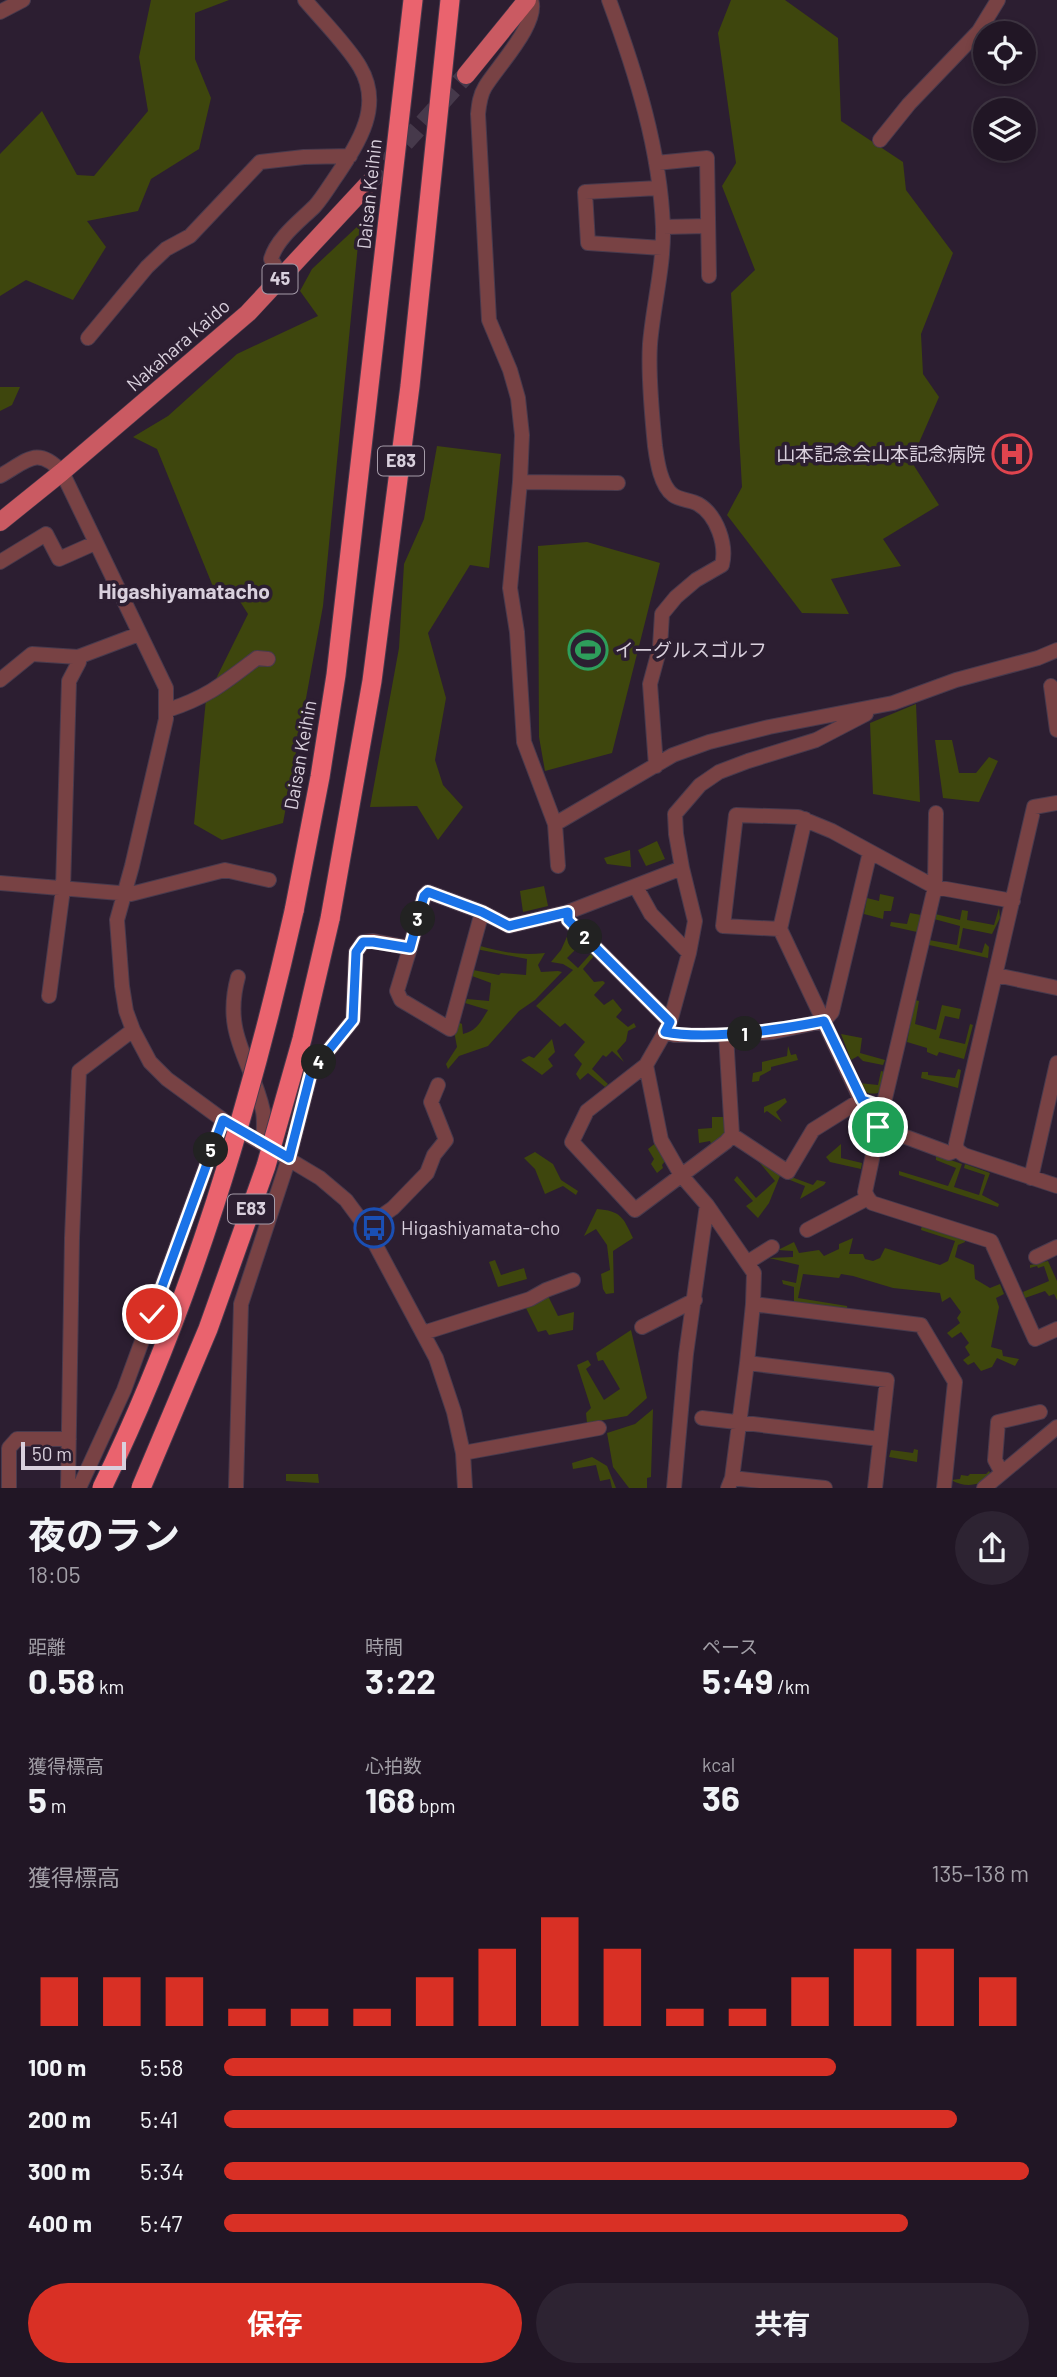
<!DOCTYPE html>
<html lang="ja">
<head>
<meta charset="utf-8">
<style>
  :root { --surface:#211625; --page:#2d2332; --text:#f1f3f6; --muted:#a29fa7; --line:#3e3542; --accent:#d93025 }
  body { margin:0; font-family:Barlow,"Noto Sans JP",sans-serif; background:var(--page); color:var(--text); height:100vh; display:flex; flex-direction:column; font-size:26px; white-space:nowrap }
  * { box-sizing:border-box; margin:0 }
  p { font-size:23px; color:var(--muted) }
  .icon { flex:none; width:38px; height:38px; fill:none; stroke:currentColor; stroke-width:2; stroke-linecap:round; stroke-linejoin:round }
  .map { position:relative; height:1488px; overflow:hidden }
  .panel { display:flex; flex-direction:column; background:var(--surface); flex:1 }
  .panel>* { flex:none }
  .buttons { position:absolute; left:973px; top:21px; display:grid; gap:14px }
  .buttons a { display:grid; place-items:center; width:63px; height:63px; border-radius:50%; background:var(--surface); box-shadow:0 4px 10px #0003,0 0 0 2px var(--line); font-size:35px }
  .scale { position:absolute; left:21px; bottom:18px; width:105px; box-sizing:border-box; padding-left:7px; border:4px solid #d9d0dd; border-top:0; font-size:19px; line-height:24px; white-space:nowrap; color:#d9d0dd; -webkit-text-stroke:5px #2c1e31; paint-order:stroke }
  .pin { position:absolute; display:grid; place-items:center; width:60px; height:60px; color:#fff; margin:-30px; border:4px solid #fff; border-radius:50%; box-shadow:0 2px 7px #0007 }
  .km { position:absolute; width:35px; height:35px; margin:-18px; border-radius:50%; background:#222; color:#fff; font-size:19px; line-height:35px; text-align:center }
  .round { display:grid; place-items:center; flex:none; width:74px; height:74px; border-radius:37px; background:var(--page) }
  .overview { display:flex; align-items:center; justify-content:space-between; height:119px; padding:0 28px }
  h1 { font-size:38px; font-weight:700; line-height:52px }
  .stats { display:grid; grid-template-columns:repeat(3,1fr); gap:10px; height:119px; padding:7px 28px }
  .stats div { display:grid; align-content:center }
  .stats b { font-size:35px; font-weight:700 }
  .stats small { font-size:19px; font-weight:400 }
  .stats p { font-size:19px }
  .chart { height:196px; padding:14px 28px }
  .chart p { display:flex; justify-content:space-between }
  .chart svg { width:100%; height:126px; margin-top:7px; stroke:var(--accent); stroke-width:6 }
  .action { display:flex; gap:14px; margin-top:auto; padding:14px 28px }
  .action a { flex:1; height:80px; border-radius:42px; background:var(--accent); color:#fff; font-size:28px; font-weight:700; line-height:80px; text-align:center }
  .action a+a { background:var(--page); color:var(--text) }
  ul { padding:0 28px; list-style:none; font-size:23px }
  li { display:grid; grid-template-columns:112px 84px 1fr; align-items:center; height:52px }
  li i { height:18px; border-radius:9px; background:var(--accent) }
  .map>svg:first-child { display:block }
  .green { fill:#3e460d }
  .lines { fill:none; stroke-linecap:round; stroke-linejoin:round }
  .major-tunnel { stroke:#46394b; stroke-width:18; stroke-dasharray:18 9; stroke-linecap:butt }
  .minor-casing { stroke:#483a4d; stroke-width:16 }
  .major-casing { stroke:#483a4d; stroke-width:19 }
  .highway-casing { stroke:#483a4d; stroke-width:21 }
  .minor { stroke:#784244; stroke-width:14 }
  .major { stroke:#ca5a62; stroke-width:18 }
  .highway { stroke:#ea636e; stroke-width:19 }
  .highway-bridge-casing { stroke:#483a4d; stroke-width:21; stroke-linecap:butt }
  .highway-bridge { stroke:#ea636e; stroke-width:19 }
  .route-casing { stroke:#fff; stroke-width:14 }
  .route { stroke:#1a73e8; stroke-width:9 }
  .labels { text-anchor:middle; stroke-width:7; stroke-linejoin:round; paint-order:stroke }
  .shield { fill:#2c1e31; stroke:#a59ba9; stroke-width:2 }
  .shield-label { font-size:18px; font-weight:bold; fill:#d9d0dd }
  .street-label { font-size:19px; fill:#d9d0dd; stroke:#2c1e31 }
  .poi-label { font-size:19px; fill:#d9d0dd; stroke:#2c1e31; text-anchor:start }
  .neighbourhood-label { font-size:21px; font-weight:bold; fill:#d9d0dd; stroke:#2c1e31 }
</style>
</head>
<body>
<div class="map">
<svg width="1057" height="1488" viewBox="0 0 1057 1488">
  <rect width="100%" height="100%" fill="#2c1e31"/>
  <path class="green" d="M151,0H229L195,13V59L211,98L199,149L151,179L138,211L87,221L106,247L73,300L26,280L0,296V154L42,111L77,175L94,176L148,111L139,57Z
    M731,0H785L838,38L841,121L903,162L906,190L953,253L921,334L923,374L939,397L911,461L939,505L883,539L901,566L831,579L849,614L802,613L727,515L742,487L731,293L755,270L722,186L736,163L718,33Z
    M360,224L323,606L283,823L222,840L194,824L206,699L248,614L232,589H214L157,449L133,437L168,416L237,354L318,316L300,291L312,269Z
    M0,387H20L12,405L0,411Z
    M437,446L501,454L489,568L470,565L428,633L446,698L435,760L443,785L463,807L438,840L417,806L370,807L399,648L404,564L424,519Z
    M587,542L660,563L612,753L545,771L539,737L538,546Z
    M916,704L920,802L873,794L870,723Z
    M935,740H952L959,773H976L989,757L998,761L979,802L943,798Z
    M657,841L665,859L646,866L638,850Z
    M630,850L631,867L607,864L604,858Z
    M544,886L548,906L523,912L520,891Z
    M880,894L894,897L891,911H884L883,919L864,914L867,898L879,901Z
    M999,908L1000,918L992,934L963,928L959,948L982,953L985,943L989,947L988,958L929,945V940L957,945L960,926L934,919L935,914L960,920L962,910L968,911L967,920L994,925Z
    M910,913L921,915L917,932L890,926L891,922L907,924Z
    M570,930L582,943L567,958L578,968L594,950V956L583,969L594,982L603,981L605,983L594,995L604,1005L613,999L622,1010L616,1017L628,1027L634,1023L636,1027L628,1031L626,1041L617,1051L624,1062L612,1051L606,1057L603,1055L592,1069L608,1084L605,1087L588,1073L580,1080L576,1074L582,1064L574,1055L585,1042L565,1023L560,1027L536,1006L573,970L563,964L551,962L561,950Z
    M477,945C501,952 520,956 545,953L538,965L541,972L558,971L562,972L535,1000L519,1011L488,1046L459,1056L448,1069L446,1064L457,1047L454,1031L458,1022L462,1024L463,1034C477,1031 481,1021 488,1010L465,1003L467,999L489,1001L491,983L472,976L473,970L499,975L501,973L526,975L527,959L476,949Z
    M915,1000L919,1001L915,1024L936,1030L942,1005L961,1009L959,1019L945,1016L939,1038L965,1044L970,1024L973,1025L964,1059L939,1052L937,1056L927,1052V1048L907,1042Z
    M841,1034L862,1038L860,1053L885,1060L883,1065L863,1061L858,1056L851,1060Z
    M552,1039L555,1052L548,1059L553,1066L542,1075L521,1060L529,1056L534,1058Z
    M788,1046L791,1055L796,1054L798,1060L771,1067V1070L760,1076L759,1081L752,1082L753,1073L762,1071V1062L787,1056Z
    M958,1069L961,1070L958,1088L921,1078L922,1072H928V1075L955,1078Z
    M881,1071L885,1072L882,1086L878,1093C868,1095 864,1092 859,1083L878,1085Z
    M785,1098L787,1102L776,1112L782,1122L767,1111L764,1113V1107Z
    M712,1117H724L725,1136L712,1146L710,1141L699,1143L698,1129L712,1128Z
    M657,1142L666,1160L662,1165L663,1168L657,1173L651,1164L654,1159L648,1149Z
    M841,1144V1158L862,1163L861,1169L830,1162L826,1157Z
    M749,1150L794,1178L813,1185L817,1180L826,1182L824,1185L800,1199L805,1186L780,1176L769,1203L758,1218L746,1206L753,1201L734,1180L737,1176L756,1198L775,1181Z
    M535,1152L553,1164L561,1180L578,1191L576,1195L563,1186L545,1194L535,1169L524,1158Z
    M936,1155L962,1164L954,1187L979,1195L985,1175L964,1168L965,1164L990,1173L982,1195L999,1204L998,1207L899,1175V1171L948,1186L956,1168L936,1160Z
    M597,1209C621,1211 623,1217 633,1238L613,1251L614,1293L606,1294L603,1289L601,1274L610,1270L607,1245L596,1229L584,1236Z
    M922,1225L965,1239V1242L958,1245L955,1257L974,1265L975,1279L990,1288L1000,1284L1004,1294L996,1298L999,1307L991,1347L1002,1350L1003,1356L1019,1359L1015,1366L997,1358L992,1367L981,1371L974,1362L968,1365L963,1360L970,1355L965,1347L969,1343L961,1332L952,1338L947,1333L960,1323L957,1318L961,1312L950,1297L942,1302L940,1293L893,1288L853,1276L841,1274L839,1278L803,1274L798,1298L847,1306V1311L794,1302V1287L783,1284L782,1280L796,1283L799,1265L769,1258L793,1257V1251L778,1250L794,1242L799,1253L819,1250L824,1256L839,1249V1244L853,1238L849,1254H863L865,1259L873,1261L880,1258L885,1248L940,1265L948,1261L955,1241L921,1230Z
    M495,1260L501,1275L524,1268L527,1279L498,1287L489,1262Z
    M1048,1261L1057,1281V1300L1054,1294L1049,1296L1045,1291L1025,1298L1023,1292L1049,1281L1044,1266L1038,1268L1037,1266L1030,1268V1265Z
    M548,1296L558,1316L574,1312L573,1330L549,1335L546,1330L538,1332L525,1306Z
    M631,1330L647,1398L627,1416L587,1423L586,1413L591,1408L577,1365L588,1360L591,1365L586,1369L604,1400L620,1389L603,1360L598,1361L596,1353Z
    M653,1409L651,1477L647,1478V1488H629L613,1467L607,1433L635,1424Z
    M914,1449L918,1450L917,1462L889,1457L891,1450L913,1453Z
    M592,1457L607,1466L616,1488H612L610,1479L600,1481L596,1465L573,1469L572,1463Z
    M989,1471L992,1476C978,1486 966,1488 951,1480L960,1479L961,1475L968,1476L970,1474H986Z
    M286,1474H318L319,1483L286,1481Z"/>
  <g class="lines">
    <path class="major-tunnel" d="M369,183L466,75"/>
    <g class="minor-casing">
      <path id="minor" d="M531,0C540,22 497,67 485,87C480,95 479,104 478,114L489,320L510,370L518,398L522,435L520,482L510,588L517,632L524,742L555,824L558,866
        M609,0C636,73 660,149 663,227C664,266 653,306 650,344C648,374 652,416 655,446C657,460 660,485 673,495C680,500 691,500 698,504C717,515 727,545 722,565L696,580L676,597L662,614L660,647L650,684L656,766
        M0,12L23,0
        M880,140L909,104L979,31L998,0
        M656,163L707,158L709,276
        M658,188L585,192L588,243L662,248
        M663,227L708,226
        M282,277L271,259C277,238 300,221 315,206C323,197 330,185 337,175C359,142 383,106 360,67C348,46 321,19 305,0
        M88,338L147,267L166,249L190,236L260,162L304,157L350,156
        M0,476C27,461 37,445 62,472L166,688V719L132,866L117,920L122,986L126,1011L133,1030L150,1062L167,1079L223,1120L320,1178L346,1200L366,1227L436,1358L454,1412L463,1453L465,1488
        M520,482L618,483
        M0,562L46,534L59,559L95,543
        M0,680L32,654L78,657
        M1051,686L1057,730
        M168,710C208,697 224,683 257,658L268,659
        M555,824L673,755L709,742L769,727L893,703L956,680L1038,658L1057,650
        M0,883L131,894L225,870L269,880
        M636,887L651,914L689,953
        M568,912V920L670,1022L665,1032L675,1035H726L773,1032L824,1021L832,1012L870,852
        M780,929L805,819
        M410,948L397,991L401,1000L450,1029L482,912
        M996,975L1057,988
        M238,977C222,1035 252,1060 263,1111C265,1121 263,1133 264,1144
        M49,996L63,889L69,681L79,662L78,657L139,634
        M670,1022L689,953L695,921L682,868L676,834L675,814L700,785L719,772L748,761L816,740L866,714
        M665,1032L646,1065L661,1140L681,1175L707,1205L754,1273L753,1304L747,1363L732,1478L728,1488
        M726,1035L732,1135L788,1172L813,1130L861,1100
        M646,1065L587,1111L572,1142L635,1210L726,1142L732,1135
        M883,1107L861,1100L780,929L723,926L736,815L798,817L832,831L935,887L1013,901
        M879,1127L949,1153L957,1150L964,1155L1057,1186
        M957,1150L956,1144L1034,807L1057,803
        M1031,1178L1057,1063
        M868,1198L865,1192L883,1107L935,887L936,813
        M366,1227L393,1208L427,1173L434,1155L446,1140L431,1102L438,1085
        M807,1230L868,1198L872,1203L991,1241L1035,1339L1057,1329
        M1036,1257L1057,1247
        M748,1262L772,1247
        M753,1304L921,1325L955,1382L944,1488
        M642,1327L695,1300
        M423,1333L530,1299L546,1290L573,1280
        M747,1363L887,1380L875,1488
        M702,1418L880,1439
        M463,1453L599,1428
        M1002,1473L995,1460L998,1422L1040,1412
        M732,1478L825,1488
        M9,1488V1448L17,1439H69
        M68,1488L72,1238L79,1071L133,1030
        M79,1488L124,1390L223,1120
        M236,1488L241,1304L289,1158L311,1072L353,1020L356,952L363,942L373,941L410,948L424,896L428,892L482,912L509,926L568,912L682,868
        M674,1488L686,1354L707,1205
        M984,1488L1057,1427"/>
    </g>
    <g class="major-casing">
      <path id="major" d="M466,75L527,0
        M0,522L62,472L248,313L369,183"/>
    </g>
    <g class="highway-casing">
      <path id="highway" d="M294,911L320,777L336,675L413,0
        M330,919L372,681L410,386L450,0"/>
    </g>
    <use href="#minor" class="minor"/>
    <use href="#major" class="major"/>
    <use href="#highway" class="highway"/>
    <g class="highway-bridge-casing">
      <path id="highway-bridge" d="M102,1488C191,1305 249,1109 294,911
        M141,1488L208,1329L266,1166L302,1039L330,919"/>
    </g>
    <use href="#highway-bridge" class="highway-bridge"/>
  </g>
  <g class="lines">
    <g class="route-casing">
      <path id="route" d="M152,1314L223,1120L289,1158L311,1072L353,1020L356,952L363,942H373L410,948L424,896L428,892L482,912L509,926L568,912V920L670,1022L665,1032C678,1035 690,1035 703,1035C745,1035 783,1029 824,1021L862,1100L883,1107L878,1127"/>
    </g>
    <use href="#route" class="route"/>
  </g>
  <defs>
    <g id="hospital-ring" transform="scale(2.0125)"><circle r="9.5" fill="#2c1e31" stroke="#e0444e" stroke-width="1.5"/><path d="M-5-5h3v3.5h4V-5h3V5h-3V1.5h-4V5h-3Z" fill="#e0444e"/></g>
    <g id="stadium-ring" transform="scale(2.0125)"><circle r="9.5" fill="#2c1e31" stroke="#2e9e5b" stroke-width="1.5"/><path d="M0-5a6.5 5 0 1 0 0 10a6.5 5 0 1 0 0-10ZM-3.5-1.8h7v3.6h-7Z" fill="#2e9e5b"/></g>
    <g id="bus-ring" transform="scale(2.0125)"><circle r="9.5" fill="#2c1e31" stroke="#1a4fb4" stroke-width="1.5"/><path d="M-5-6H5V4H4V6H2V4H-2V6H-4V4H-5ZM-3.5-4V0h7V-4ZM-3.5 1.2v1.5H-2V1.2ZM2 1.2v1.5H3.5V1.2Z" fill="#1a4fb4"/></g>
  </defs>
  <g fill-rule="evenodd">
    <use href="#hospital-ring" x="1012" y="454"/>
    <use href="#stadium-ring" x="588" y="650"/>
    <use href="#bus-ring" x="374" y="1228"/>
  </g>
  <g class="labels">
    <g class="shield">
      <rect x="262.5" y="264.5" width="35" height="29" rx="5"/>
      <rect x="378" y="446.5" width="46" height="29" rx="5"/>
      <rect x="228" y="1194.5" width="46" height="29" rx="5"/>
    </g>
    <g class="shield-label">
      <text x="280" y="285">45</text>
      <text x="401" y="467">E83</text>
      <text x="251" y="1215">E83</text>
    </g>
    <g class="street-label">
      <text transform="translate(369 194) rotate(-84)" y="7">Daisan Keihin</text>
      <text transform="translate(178 345) rotate(-41)" y="7">Nakahara Kaido</text>
      <text transform="translate(300 755) rotate(-80)" y="7">Daisan Keihin</text>
    </g>
    <g class="poi-label">
      <text x="985" y="461" text-anchor="end">山本記念会山本記念病院</text>
      <text x="615" y="657">イーグルスゴルフ</text>
      <text x="401" y="1235">Higashiyamata-cho</text>
    </g>
    <g class="neighbourhood-label">
      <text x="184" y="599">Higashiyamatacho</text>
    </g>
  </g>
</svg>
<div class="buttons">
<a><svg class="icon" aria-label="locate" viewBox="0 0 24 24"><circle cx="12" cy="12" r="6"/><path d="M12 2v4M12 18v4M2 12h4M18 12h4"/></svg></a>
<a><svg class="icon" aria-label="layers" viewBox="0 0 24 24"><path d="M12 4l9 5-9 5-9-5zM3 14l9 5 9-5"/></svg></a>
</div>
<div class="scale">50 m</div>
<div class="pin" style="left:878px;top:1127px;background:#1e9e55"><svg class="icon" aria-label="arrive" viewBox="0 0 24 24"><path d="M6 21V4h12l-3 4 3 4H6"/></svg></div>
<div class="pin" style="left:152px;top:1314px;background:#d93025"><svg class="icon" aria-label="check" viewBox="0 0 24 24"><path d="M5 12l5 5 9-10"/></svg></div>
<b class="km" style="left:745px;top:1034px">1</b>
<b class="km" style="left:585px;top:937px">2</b>
<b class="km" style="left:418px;top:919px">3</b>
<b class="km" style="left:319px;top:1062px">4</b>
<b class="km" style="left:211px;top:1150px">5</b>
</div>
<section class="panel">
<div class="overview"><div><h1>夜のラン</h1><p>18:05</p></div><a class="round"><svg class="icon" aria-label="share" viewBox="0 0 24 24"><path d="M12 15V3M7 8l5-5 5 5M5 13v7h14v-7"/></svg></a></div>
<div class="stats">
<div><p>距離</p><b>0.58<small> km</small></b></div>
<div><p>時間</p><b>3:22</b></div>
<div><p>ペース</p><b>5:49<small> /km</small></b></div>
</div>
<div class="stats">
<div><p>獲得標高</p><b>5<small> m</small></b></div>
<div><p>心拍数</p><b>168<small> bpm</small></b></div>
<div><p>kcal</p><b>36</b></div>
</div>
<div class="chart"><p><span>獲得標高</span>135–138 m</p>
<svg viewBox="0 0 160 44" preserveAspectRatio="none"><path d="M5 44V27M15 44V27M25 44V27M35 44V38M45 44V38M55 44V38M65 44V27M75 44V17M85 44V6M95 44V17M105 44V38M115 44V38M125 44V27M135 44V17M145 44V17M155 44V27"/></svg>
</div>
<ul>
<li><b>100 m</b>5:58<i style="width:76%"></i></li>
<li><b>200 m</b>5:41<i style="width:91%"></i></li>
<li><b>300 m</b>5:34<i style="width:100%"></i></li>
<li><b>400 m</b>5:47<i style="width:85%"></i></li>
</ul>
<div class="action"><a>保存</a><a>共有</a></div>
</section>
</body>
</html>
